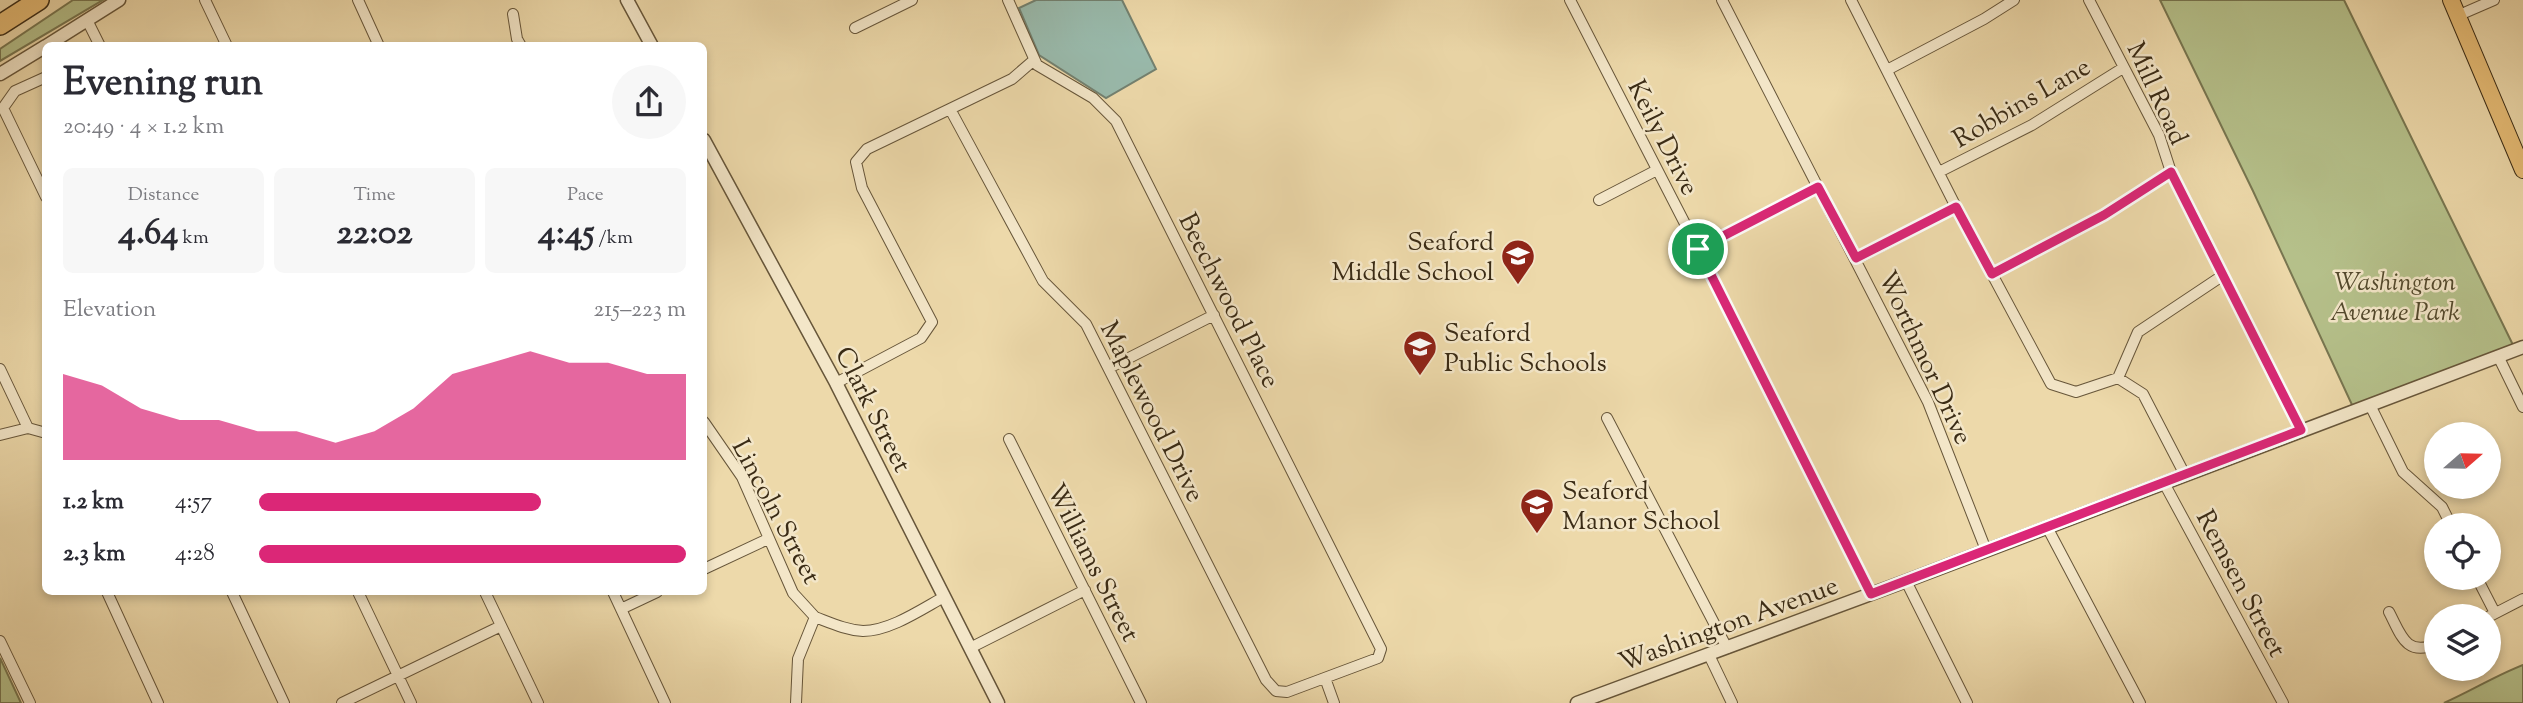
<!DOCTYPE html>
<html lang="en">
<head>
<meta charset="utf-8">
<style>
  :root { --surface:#fff; --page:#f7f7f7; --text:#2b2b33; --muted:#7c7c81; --accent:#db2777 }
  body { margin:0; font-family:"Sorts Mill Goudy",serif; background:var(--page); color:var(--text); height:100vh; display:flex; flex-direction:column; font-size:26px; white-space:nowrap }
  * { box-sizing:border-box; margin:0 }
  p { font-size:23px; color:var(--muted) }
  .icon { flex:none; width:38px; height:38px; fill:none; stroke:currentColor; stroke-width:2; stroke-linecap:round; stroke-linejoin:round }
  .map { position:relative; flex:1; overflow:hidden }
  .sheet { position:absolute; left:42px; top:42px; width:665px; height:553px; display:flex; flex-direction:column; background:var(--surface); border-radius:10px; box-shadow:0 4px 10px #0003 }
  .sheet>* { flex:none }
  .needle { width:46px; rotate:70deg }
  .fabs { position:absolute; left:2424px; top:422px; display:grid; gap:14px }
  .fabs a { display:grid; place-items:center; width:77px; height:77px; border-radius:50%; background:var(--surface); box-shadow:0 4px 10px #0003; font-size:35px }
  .pin { position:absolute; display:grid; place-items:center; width:60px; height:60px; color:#fff; margin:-30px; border:4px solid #fff; border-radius:50%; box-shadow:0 2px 7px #0007 }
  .round { display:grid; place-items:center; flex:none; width:74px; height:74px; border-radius:37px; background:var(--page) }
  .summary { display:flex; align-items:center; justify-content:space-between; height:119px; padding:0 21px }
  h1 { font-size:38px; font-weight:700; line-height:52px }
  .figures { display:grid; grid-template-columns:repeat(3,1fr); gap:10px; height:119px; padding:7px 21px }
  .figures div { display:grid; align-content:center; border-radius:10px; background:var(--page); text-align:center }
  .figures b { font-size:35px; font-weight:700 }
  .figures small { font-size:19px; font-weight:400 }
  .figures p { font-size:19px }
  .chart { height:196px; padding:14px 21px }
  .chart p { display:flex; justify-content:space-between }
  .chart svg { width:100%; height:126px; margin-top:7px; fill:var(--accent); opacity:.7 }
  ul { padding:0 21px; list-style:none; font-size:23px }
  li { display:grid; grid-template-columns:112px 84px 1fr; align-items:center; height:52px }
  li i { height:18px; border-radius:9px; background:var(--accent) }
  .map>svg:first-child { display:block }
  .green { fill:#b5c08a; stroke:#787650; stroke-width:2 }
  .water { fill:#99baac; stroke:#738170; stroke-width:2 }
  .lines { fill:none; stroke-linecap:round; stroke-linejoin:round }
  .minor-casing { stroke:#67563a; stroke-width:12 }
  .tertiary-casing { stroke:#67563a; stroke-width:15 }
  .primary-casing { stroke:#3a2b15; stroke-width:18 }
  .motorway-casing { stroke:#3a2b15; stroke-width:22 }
  .minor { stroke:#f3e6c8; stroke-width:10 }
  .tertiary { stroke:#f3e6c8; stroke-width:12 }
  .primary { stroke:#e6bc75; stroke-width:16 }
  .motorway { stroke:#e6bc75; stroke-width:19 }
  .route-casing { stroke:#fff; stroke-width:14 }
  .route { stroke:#db2777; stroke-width:9 }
  .labels { text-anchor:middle; stroke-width:5; stroke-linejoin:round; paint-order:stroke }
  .street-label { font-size:26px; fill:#3a2b15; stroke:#f3e6c8 }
  .poi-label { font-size:26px; fill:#3a2b15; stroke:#f3e6c8; text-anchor:start }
  .park-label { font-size:26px; font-style:italic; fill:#53492c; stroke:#f3e6c8 }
</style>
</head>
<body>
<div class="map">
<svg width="2523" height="703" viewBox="0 0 2523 703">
  <rect width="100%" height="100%" fill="#edd9aa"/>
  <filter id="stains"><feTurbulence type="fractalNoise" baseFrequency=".00286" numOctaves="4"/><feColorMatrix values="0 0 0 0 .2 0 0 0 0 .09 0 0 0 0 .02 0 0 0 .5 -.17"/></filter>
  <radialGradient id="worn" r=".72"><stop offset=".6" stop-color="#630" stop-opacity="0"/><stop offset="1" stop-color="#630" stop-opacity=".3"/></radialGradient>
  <path class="green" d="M73,0H103L0,61V49Z
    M2160,0H2344L2514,347L2353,407L2253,191Z
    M0,658L21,703H0Z
    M2523,665V703H2444C2471,691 2495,676 2523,665Z"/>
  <path class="water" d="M1036,0H1122L1156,69L1106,98L1039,55L1019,8Z"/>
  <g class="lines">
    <g class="minor-casing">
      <path id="minor" d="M205,0L227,46
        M358,0L379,46
        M1570,0L1698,249L1871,594
        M1722,0L1928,402L1986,550
        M1851,0L1956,207L2051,384L2076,392L2118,378L2143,394L2185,475
        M2089,0L2159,135L2171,172L2301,430
        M513,14L517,39L521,46
        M2457,16L2494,0
        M87,20L100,46
        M855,28L912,0
        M1887,70L1984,19L2014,0
        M46,77L15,91L3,108L46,197
        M950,109L1043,281L1086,324L1266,680L1276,691L1287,692L1378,658L1381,649L1116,121L1093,98L1037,65L1008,0
        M1939,172L2032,125L2123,68
        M1599,200L1657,170
        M1698,249L1818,187
        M1856,259L1956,207
        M1992,274L2104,215L2171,172
        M2498,356L2523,407
        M1109,368L1214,315
        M0,369L28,428
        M2118,378L2138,332L2222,276
        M836,383L921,338L932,322L862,188L856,162L867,149L1012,79L1034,60
        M2370,405L2403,472L2442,507L2451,525
        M1607,418L1727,648
        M704,422L742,477L793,593L815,617L798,659L796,703
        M0,435L28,428L46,433
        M1009,439L1141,703
        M2164,483L2283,703
        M2047,527L2140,703
        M704,569L768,539
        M2477,578L2495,613
        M1906,581L1967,703
        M107,592L158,703
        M232,592L284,703
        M358,592L411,703
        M485,592L538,703
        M613,592L665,703
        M621,609L657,592
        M2389,612C2401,635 2406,657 2436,644
        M815,617C831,623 846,630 863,631C890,631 922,609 944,597
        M2488,617L2523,599
        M0,641L30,703
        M970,648L1085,590
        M1709,655L1732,703
        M1325,678L1334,703
        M342,703L501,626"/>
    </g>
    <g class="tertiary-casing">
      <path id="tertiary" d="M627,0L652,46
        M46,46L119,0
        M0,74L46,46
        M704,140L836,383L998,703
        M1577,703L1906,581L2523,347"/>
    </g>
    <g class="primary-casing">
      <path id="primary" d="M2451,0L2523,170"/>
    </g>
    <g class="motorway-casing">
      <path id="motorway" d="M0,25L39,0"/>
    </g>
    <use href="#minor" class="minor"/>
    <use href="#tertiary" class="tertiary"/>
    <use href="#primary" class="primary"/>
    <use href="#motorway" class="motorway"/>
  </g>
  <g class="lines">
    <g class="route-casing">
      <path id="route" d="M2171,172L2301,430L1871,594L1698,249L1818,187L1856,258L1956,207L1992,274L2104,215Z"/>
    </g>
    <use href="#route" class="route"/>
  </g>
  <defs>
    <g id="school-pin" transform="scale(1.75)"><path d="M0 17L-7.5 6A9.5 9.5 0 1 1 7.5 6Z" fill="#8f2418" stroke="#f3e6c8"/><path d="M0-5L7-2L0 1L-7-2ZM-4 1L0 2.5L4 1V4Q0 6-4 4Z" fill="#fff"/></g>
  </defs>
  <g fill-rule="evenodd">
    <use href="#school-pin" x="1518" y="256"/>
    <use href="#school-pin" x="1420" y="347"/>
    <use href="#school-pin" x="1537" y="505"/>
  </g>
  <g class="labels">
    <g class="street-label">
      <text transform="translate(2158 93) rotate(65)" y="9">Mill Road</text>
      <text transform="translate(2021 102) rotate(-30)" y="9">Robbins Lane</text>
      <text transform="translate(1664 137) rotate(63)" y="9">Keily Drive</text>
      <text transform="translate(1230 300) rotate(63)" y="9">Beechwood Place</text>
      <text transform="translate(1926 357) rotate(65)" y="9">Worthmor Drive</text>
      <text transform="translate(874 409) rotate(63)" y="9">Clark Street</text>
      <text transform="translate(1153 411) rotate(63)" y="9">Maplewood Drive</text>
      <text transform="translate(777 511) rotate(62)" y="9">Lincoln Street</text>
      <text transform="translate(1094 562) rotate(63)" y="9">Williams Street</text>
      <text transform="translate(2242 583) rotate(62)" y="9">Remsen Street</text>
      <text transform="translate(1728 623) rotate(-20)" y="9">Washington Avenue</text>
    </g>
    <g class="poi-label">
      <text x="1494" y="250" text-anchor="end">Seaford<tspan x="1494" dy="30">Middle School</tspan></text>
      <text x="1444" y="341">Seaford<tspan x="1444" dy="30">Public Schools</tspan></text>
      <text x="1562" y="499">Seaford<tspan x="1562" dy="30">Manor School</tspan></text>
    </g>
    <g class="park-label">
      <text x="2395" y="290">Washington<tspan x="2395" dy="30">Avenue Park</tspan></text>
    </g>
  </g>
  <rect width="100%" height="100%" filter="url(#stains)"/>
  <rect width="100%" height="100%" fill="url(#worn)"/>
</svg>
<div class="fabs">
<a><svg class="needle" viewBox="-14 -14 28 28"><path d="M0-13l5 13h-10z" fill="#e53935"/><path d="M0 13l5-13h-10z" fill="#7c7c81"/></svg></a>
<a><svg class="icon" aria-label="locate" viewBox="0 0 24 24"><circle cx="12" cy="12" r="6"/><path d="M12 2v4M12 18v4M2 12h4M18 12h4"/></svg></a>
<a><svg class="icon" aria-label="layers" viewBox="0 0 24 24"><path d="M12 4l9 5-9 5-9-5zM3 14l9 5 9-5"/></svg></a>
</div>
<div class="pin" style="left:1698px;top:249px;background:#1e9e55"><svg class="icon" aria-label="arrive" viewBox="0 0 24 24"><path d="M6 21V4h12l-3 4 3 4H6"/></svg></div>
<section class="sheet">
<div class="summary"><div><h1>Evening run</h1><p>20:49 · 4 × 1.2 km</p></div><a class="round"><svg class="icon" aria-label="share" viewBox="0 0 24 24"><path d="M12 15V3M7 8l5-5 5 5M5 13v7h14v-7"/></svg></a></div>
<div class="figures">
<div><p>Distance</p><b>4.64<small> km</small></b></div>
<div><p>Time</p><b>22:02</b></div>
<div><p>Pace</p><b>4:45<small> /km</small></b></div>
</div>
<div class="chart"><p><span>Elevation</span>215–223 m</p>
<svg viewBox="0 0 160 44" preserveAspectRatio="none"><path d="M0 44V14L10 18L20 26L30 30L40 30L50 34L60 34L70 38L80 34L90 26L100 14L110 10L120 6L130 10L140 10L150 14L160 14V44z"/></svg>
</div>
<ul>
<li><b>1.2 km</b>4:57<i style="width:66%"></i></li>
<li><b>2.3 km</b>4:28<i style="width:100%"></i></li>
</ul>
</section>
</div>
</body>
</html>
